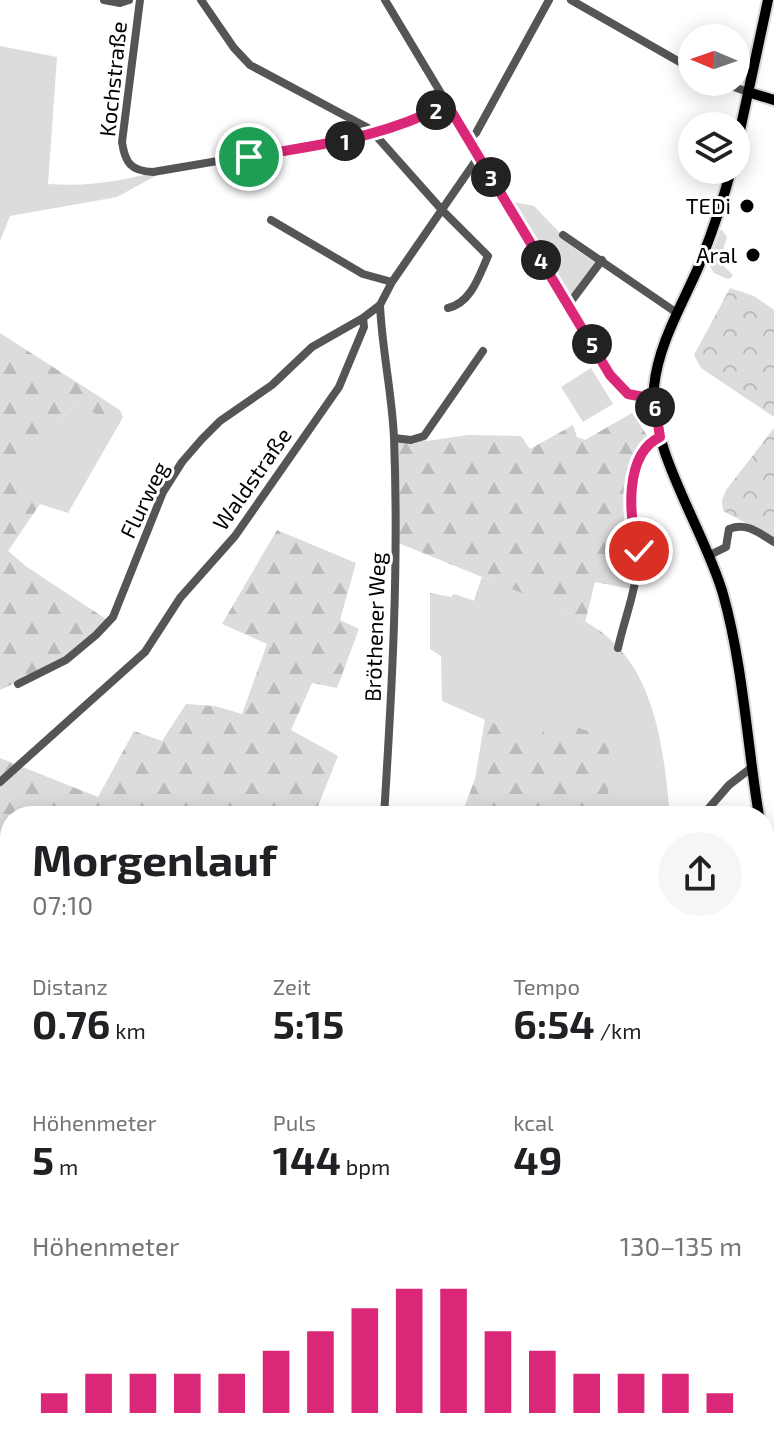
<!DOCTYPE html>
<html lang="de">
<head>
<meta charset="utf-8">
<style>
  :root { --surface:#fff; --page:#f6f6f6; --text:#202124; --muted:#757577; --accent:#db2777 }
  body { margin:0; font-family:"Exo 2",sans-serif; background:var(--page); color:var(--text); height:100vh; display:flex; flex-direction:column; font-size:30px; white-space:nowrap }
  * { box-sizing:border-box; margin:0 }
  p { font-size:26px; color:var(--muted) }
  .icon { flex:none; width:44px; height:44px; fill:none; stroke:currentColor; stroke-width:2; stroke-linecap:round; stroke-linejoin:round }
  .map { position:relative; flex:1; overflow:hidden }
  .details { position:absolute; left:0px; top:806px; width:774px; height:648px; display:flex; flex-direction:column; background:var(--surface); border-radius:32px 32px 0 0; box-shadow:0 4px 20px #0003 }
  .details>* { flex:none }
  .needle { width:52px; rotate:272deg }
  .controls { position:absolute; left:678px; top:24px; display:grid; gap:16px }
  .controls a { display:grid; place-items:center; width:72px; height:72px; border-radius:50%; background:var(--surface); box-shadow:0 4px 20px #0003; font-size:40px }
  .pin { position:absolute; display:grid; place-items:center; width:68px; height:68px; color:#fff; margin:-34px; border:4px solid #fff; border-radius:50%; box-shadow:0 2px 8px #0007 }
  .km { position:absolute; width:40px; height:40px; margin:-20px; border-radius:50%; background:#222; color:#fff; font-size:22px; line-height:40px; text-align:center }
  .round { display:grid; place-items:center; flex:none; width:84px; height:84px; border-radius:42px; background:var(--page) }
  .overview { display:flex; align-items:center; justify-content:space-between; height:136px; padding:0 32px }
  h1 { font-size:44px; font-weight:700; line-height:60px }
  .metrics { display:grid; grid-template-columns:repeat(3,1fr); gap:12px; height:136px; padding:8px 32px }
  .metrics div { display:grid; align-content:center }
  .metrics b { font-size:40px; font-weight:700 }
  .metrics small { font-size:22px; font-weight:400 }
  .metrics p { font-size:22px }
  .chart { height:224px; padding:16px 32px }
  .chart p { display:flex; justify-content:space-between }
  .chart svg { width:100%; height:144px; margin-top:8px; stroke:var(--accent); stroke-width:6 }
  .map>svg:first-child { display:block }
  .green { fill:#dcdcdc }
  .forest { fill:url(#forest-firs) }
  .park { fill:url(#park-crowns) }
  .lines { fill:none; stroke-linecap:round; stroke-linejoin:round }
  .major-casing { stroke:#dbdbdb; stroke-width:14 }
  .minor { stroke:#555; stroke-width:8 }
  .major { stroke:#000; stroke-width:10 }
  .route-casing { stroke:#fff; stroke-width:16 }
  .route { stroke:#db2777; stroke-width:10 }
  .poi-dot { fill:#000; stroke:#fff; stroke-width:3 }
  .labels { text-anchor:middle; stroke-width:6; stroke-linejoin:round; paint-order:stroke }
  .street-label { font-size:22px; fill:#000; stroke:#fff }
  .poi-label { font-size:22px; fill:#000; stroke:#fff; text-anchor:end }
</style>
</head>
<body>
<div class="map">
<svg width="774" height="1454" viewBox="0 0 774 1454">
  <defs>
    <pattern id="forest-firs" width="22" height="20" patternUnits="userSpaceOnUse" patternTransform="scale(2)"><rect width="22" height="20" fill="#dcdcdc"/><path d="M5 1l3.5 6h-7zM16 11l3.5 6h-7z" fill="#bbb"/></pattern>
    <pattern id="park-crowns" width="20" height="18" patternUnits="userSpaceOnUse" patternTransform="scale(2)"><rect width="20" height="18" fill="#dcdcdc"/><path d="M2 6a3 3 0 1 1 6 0M12 15a3 3 0 1 1 6 0" fill="none" stroke="#bbb"/></pattern>
  </defs>
  <rect width="100%" height="100%" fill="#fff"/>
  <path class="green" d="M0,46L57,57L48,184C93,187 127,180 170,168L117,197L10,216L0,241Z
    M514,202L534,206L561,234L560,238L590,259L593,256L597,261L570,298L514,206Z
    M721,229L727,237L719,262L732,274V277L728,279L714,273L708,263Z
    M591,368L613,404L583,422L561,387Z
    M77,402L118,426L68,513L40,504L8,481Z
    M482,577C519,593 574,610 605,635C657,677 664,754 670,816H608L607,799L539,743L442,701L441,656L430,649V593L451,597L454,594L474,601Z
    M10,985V1079L0,1074V989L8,992Z
    M0,1099L10,1102V1183L0,1179Z
    M10,1187V1291L8,1297L0,1295V1213Z"/>
  <path class="forest" d="M0,333L120,410L123,417L118,426L76,403L9,481L40,504L8,551L27,567L109,621L66,660L0,690Z
    M632,413L651,441C625,470 637,509 636,544C636,559 634,574 632,589L595,582L585,622C657,669 662,736 670,816C664,753 657,677 605,635C576,611 518,593 482,577L475,601L455,594L451,597L430,594V649L441,655L442,701L539,742L548,718L609,738L608,816H461L475,779L485,719L442,701L441,656L430,649V593L451,597L454,594L474,601L482,577L396,542L394,438H422L427,441L468,435L521,436L530,449L573,425L577,437L585,440Z
    M277,530L356,563L340,620L359,629L337,688L312,683L291,730L338,756L314,816H10V985L8,993L0,989V758L98,797L134,731L162,741L186,704L215,706L242,714L267,644L222,624Z
    M0,1074L10,1079V1102L0,1099Z
    M10,1291V1444H285L282,1454H0V1295L7,1297Z
    M399,1444H751L752,1454H541L531,1447L501,1454H413Z"/>
  <path class="park" d="M730,288L754,296L774,310V417L701,368L694,355Z
    M774,428V538L723,511L722,500L726,490Z"/>
  <g class="lines">
    <g class="major-casing">
      <path id="major" d="M748,92L774,100
        M736,149L768,0
        M731,170C722,204 711,236 698,268C681,307 658,345 654,387C649,450 705,531 723,594C743,665 747,743 759,816
        M764,843L774,910"/>
    </g>
    <path class="minor" d="M104,0L120,3L129,0
      M140,0L122,142C125,163 131,171 153,172L371,135L398,128L447,104
      M201,0L234,48L250,65L370,129L442,210L488,256C479,276 471,303 448,308
      M385,0L610,375L628,394L654,399
      M571,0L692,69
      M720,82L748,92
      M469,140L476,133L549,0
      M271,220L363,274L392,282
      M563,235L677,313
      M569,304L602,260
      M380,305C382,350 392,393 394,438C399,565 392,690 384,816
      M394,438L411,440L424,436L483,351
      M710,555L726,547L729,529C747,522 759,533 774,542
      M618,648C624,620 636,591 638,563C640,548 633,534 631,520C629,491 631,451 660,437
      M18,684L66,660L96,635L113,617L163,492L182,462L202,439L220,421L272,385L312,347L363,318
      M0,782L145,652L180,598L235,536L339,387L364,327L363,318L380,305L392,282L479,156
      M702,816L729,785L751,768"/>
    <use href="#major" class="major"/>
  </g>
  <g class="lines">
    <g class="route-casing">
      <path id="route" d="M249,157C320,144 381,139 447,104L610,375L628,394L654,399L660,437C624,454 628,518 639,551"/>
    </g>
    <use href="#route" class="route"/>
  </g>
  <g class="poi-dot">
    <circle cx="747" cy="206" r="8"/>
    <circle cx="753" cy="255" r="8"/>
  </g>
  <g class="labels">
    <g class="street-label">
      <text transform="translate(113 79) rotate(-84)" y="8">Kochstraße</text>
      <text transform="translate(252 479) rotate(-55)" y="8">Waldstraße</text>
      <text transform="translate(144 500) rotate(-64)" y="8">Flurweg</text>
      <text transform="translate(375 627) rotate(-88)" y="8">Bröthener Weg</text>
    </g>
    <g class="poi-label">
      <text x="731" y="214">TEDi</text>
      <text x="737" y="263">Aral</text>
    </g>
  </g>
</svg>
<div class="controls">
<a><svg class="needle" viewBox="-14 -14 28 28"><path d="M0-13l5 13h-10z" fill="#e53935"/><path d="M0 13l5-13h-10z" fill="#757577"/></svg></a>
<a><svg class="icon" aria-label="layers" viewBox="0 0 24 24"><path d="M12 4l9 5-9 5-9-5zM3 14l9 5 9-5"/></svg></a>
</div>
<div class="pin" style="left:249px;top:157px;background:#1e9e55"><svg class="icon" aria-label="arrive" viewBox="0 0 24 24"><path d="M6 21V4h12l-3 4 3 4H6"/></svg></div>
<div class="pin" style="left:639px;top:551px;background:#d93025"><svg class="icon" aria-label="check" viewBox="0 0 24 24"><path d="M5 12l5 5 9-10"/></svg></div>
<b class="km" style="left:345px;top:141px">1</b>
<b class="km" style="left:436px;top:110px">2</b>
<b class="km" style="left:491px;top:177px">3</b>
<b class="km" style="left:541px;top:260px">4</b>
<b class="km" style="left:592px;top:344px">5</b>
<b class="km" style="left:655px;top:407px">6</b>
<section class="details">
<div class="overview"><div><h1>Morgenlauf</h1><p>07:10</p></div><a class="round"><svg class="icon" aria-label="share" viewBox="0 0 24 24"><path d="M12 15V3M7 8l5-5 5 5M5 13v7h14v-7"/></svg></a></div>
<div class="metrics">
<div><p>Distanz</p><b>0.76<small> km</small></b></div>
<div><p>Zeit</p><b>5:15</b></div>
<div><p>Tempo</p><b>6:54<small> /km</small></b></div>
</div>
<div class="metrics">
<div><p>Höhenmeter</p><b>5<small> m</small></b></div>
<div><p>Puls</p><b>144<small> bpm</small></b></div>
<div><p>kcal</p><b>49</b></div>
</div>
<div class="chart"><p><span>Höhenmeter</span>130–135 m</p>
<svg viewBox="0 0 160 44" preserveAspectRatio="none"><path d="M5 44V38M15 44V32M25 44V32M35 44V32M45 44V32M55 44V25M65 44V19M75 44V12M85 44V6M95 44V6M105 44V19M115 44V25M125 44V32M135 44V32M145 44V32M155 44V38"/></svg>
</div>
</section>
</div>
</body>
</html>
